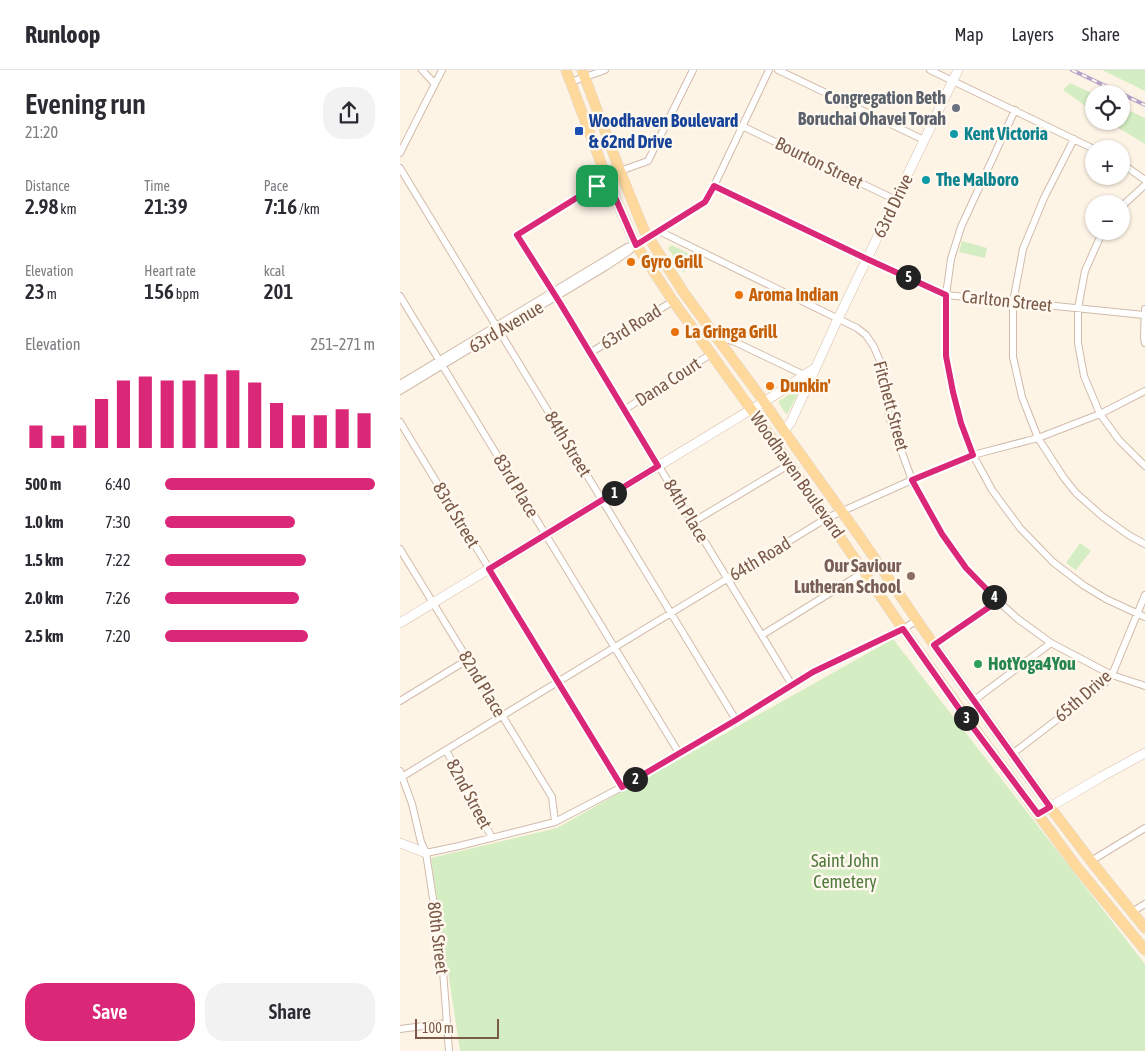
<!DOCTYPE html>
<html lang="en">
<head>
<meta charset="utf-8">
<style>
  :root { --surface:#fff; --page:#f2f2f3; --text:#2b2b33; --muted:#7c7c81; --line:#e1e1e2; --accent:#db2777 }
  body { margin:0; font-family:"Asap Condensed",sans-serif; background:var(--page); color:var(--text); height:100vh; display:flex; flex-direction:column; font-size:19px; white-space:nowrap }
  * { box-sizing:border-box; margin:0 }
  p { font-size:16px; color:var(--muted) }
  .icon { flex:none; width:28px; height:28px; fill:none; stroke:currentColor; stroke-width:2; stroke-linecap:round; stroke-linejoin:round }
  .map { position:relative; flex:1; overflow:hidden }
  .panel { display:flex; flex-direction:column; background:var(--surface); width:400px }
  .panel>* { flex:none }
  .buttons { position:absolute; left:685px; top:15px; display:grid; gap:10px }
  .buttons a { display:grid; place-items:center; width:45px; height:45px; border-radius:50%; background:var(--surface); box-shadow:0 1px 4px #0004; font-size:25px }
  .scale { position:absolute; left:15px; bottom:12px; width:84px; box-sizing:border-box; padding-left:5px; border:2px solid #7a5948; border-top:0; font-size:14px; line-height:18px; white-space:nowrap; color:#7a5948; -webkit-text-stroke:4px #fff8ee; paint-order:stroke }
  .pin { position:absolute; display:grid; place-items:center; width:42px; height:42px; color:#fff; margin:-21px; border-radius:10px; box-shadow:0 2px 8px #0006 }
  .km { position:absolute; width:25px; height:25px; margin:-12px; border-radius:50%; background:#222; color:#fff; font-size:14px; line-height:25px; text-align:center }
  .round { display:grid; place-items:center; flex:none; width:52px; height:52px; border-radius:20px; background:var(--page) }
  .headline { display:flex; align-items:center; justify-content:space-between; height:85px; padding:0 25px }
  h1 { font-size:28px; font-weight:600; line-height:38px }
  .figures { display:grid; grid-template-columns:repeat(3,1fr); gap:8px; height:85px; padding:5px 25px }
  .figures div { display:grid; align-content:center }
  .figures b { font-size:21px; font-weight:600 }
  .figures small { font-size:14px; font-weight:400 }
  .figures p { font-size:14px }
  .chart { height:140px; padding:10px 25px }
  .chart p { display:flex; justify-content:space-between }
  .chart svg { width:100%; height:90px; margin-top:5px; stroke:var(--accent); stroke-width:6 }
  .button { display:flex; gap:10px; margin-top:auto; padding:10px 25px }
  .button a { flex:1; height:58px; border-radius:20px; background:var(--accent); color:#fff; font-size:20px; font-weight:600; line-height:58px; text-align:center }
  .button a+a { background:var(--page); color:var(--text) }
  ul { padding:0 25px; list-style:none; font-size:16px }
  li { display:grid; grid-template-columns:80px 60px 1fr; align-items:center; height:38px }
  li i { height:12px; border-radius:6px; background:var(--accent) }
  header { display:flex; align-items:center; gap:30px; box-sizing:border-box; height:70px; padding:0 25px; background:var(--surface); border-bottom:1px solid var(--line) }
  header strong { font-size:24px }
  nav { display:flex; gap:28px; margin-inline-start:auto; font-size:18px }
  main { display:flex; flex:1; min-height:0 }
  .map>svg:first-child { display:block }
  .green { fill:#d4edc2 }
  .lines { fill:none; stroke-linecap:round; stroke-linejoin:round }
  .street-casing { stroke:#d1bbaa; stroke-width:8 }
  .secondary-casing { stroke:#d7bdaa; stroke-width:10 }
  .primary-casing { stroke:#dcd4cf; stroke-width:11 }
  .street { stroke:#fff; stroke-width:6 }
  .secondary { stroke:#fff; stroke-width:9 }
  .primary { stroke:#ffd99c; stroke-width:10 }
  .rail-casing { stroke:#b7a2c9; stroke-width:4 }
  .rail { stroke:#fff8ee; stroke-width:2; stroke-dasharray:5.5; stroke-linecap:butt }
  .route-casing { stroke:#fff; stroke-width:10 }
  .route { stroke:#db2777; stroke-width:6 }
  .worship-dot { fill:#6b7280; stroke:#fff8ee; stroke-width:2 }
  .transit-dot { fill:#1a4fb4; stroke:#fff8ee; stroke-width:2 }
  .culture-dot { fill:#0f9aa8; stroke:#fff8ee; stroke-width:2 }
  .food-dot { fill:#e8710a; stroke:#fff8ee; stroke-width:2 }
  .education-dot { fill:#8d6e63; stroke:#fff8ee; stroke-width:2 }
  .leisure-dot { fill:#2e9e5b; stroke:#fff8ee; stroke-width:2 }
  .labels { text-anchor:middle; stroke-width:5; stroke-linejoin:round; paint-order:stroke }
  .worship-label { font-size:18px; font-weight:bold; fill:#5b616d; stroke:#fff8ee; text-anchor:end }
  .transit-label { font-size:18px; font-weight:bold; fill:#164399; stroke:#fff8ee; text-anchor:start }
  .culture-label { font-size:18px; font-weight:bold; fill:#0d838f; stroke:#fff8ee; text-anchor:start }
  .street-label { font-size:18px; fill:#7a5948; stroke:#fff8ee }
  .food-label { font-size:18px; font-weight:bold; fill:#c56008; stroke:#fff8ee; text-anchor:start }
  .education-label { font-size:18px; font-weight:bold; fill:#785e54; stroke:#fff8ee; text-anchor:end }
  .leisure-label { font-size:18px; font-weight:bold; fill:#27864d; stroke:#fff8ee; text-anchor:start }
  .park-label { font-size:18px; fill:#4f7a3c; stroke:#fff8ee }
</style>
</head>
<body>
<header>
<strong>Runloop</strong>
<nav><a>Map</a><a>Layers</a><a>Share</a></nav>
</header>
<main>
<section class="panel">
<div class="headline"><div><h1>Evening run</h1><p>21:20</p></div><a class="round"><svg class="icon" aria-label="share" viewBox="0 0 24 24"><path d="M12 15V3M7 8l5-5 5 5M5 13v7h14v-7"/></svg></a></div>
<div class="figures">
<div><p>Distance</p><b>2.98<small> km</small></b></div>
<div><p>Time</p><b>21:39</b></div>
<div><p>Pace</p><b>7:16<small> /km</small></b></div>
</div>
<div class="figures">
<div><p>Elevation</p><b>23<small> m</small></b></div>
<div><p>Heart rate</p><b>156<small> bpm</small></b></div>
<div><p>kcal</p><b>201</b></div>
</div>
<div class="chart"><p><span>Elevation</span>251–271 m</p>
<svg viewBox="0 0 160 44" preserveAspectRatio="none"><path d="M5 44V33M15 44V38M25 44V33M35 44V20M45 44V11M55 44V9M65 44V11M75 44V11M85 44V8M95 44V6M105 44V12M115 44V22M125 44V28M135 44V28M145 44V25M155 44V27"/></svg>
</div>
<ul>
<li><b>500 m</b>6:40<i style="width:100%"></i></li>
<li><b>1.0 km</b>7:30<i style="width:62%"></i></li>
<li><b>1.5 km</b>7:22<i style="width:67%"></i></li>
<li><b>2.0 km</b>7:26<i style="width:64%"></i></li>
<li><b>2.5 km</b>7:20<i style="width:68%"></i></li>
</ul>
<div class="button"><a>Save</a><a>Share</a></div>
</section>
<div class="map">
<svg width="745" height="981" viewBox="0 0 745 981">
  <rect width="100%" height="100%" fill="#fef4e6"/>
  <path class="green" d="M702,0H745V21Z
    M670,13L694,24V42L663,20Z
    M721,37L745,48V74L707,51H721Z
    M562,171L587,178L585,188L559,182Z
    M272,175L293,186L284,203L268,178Z
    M402,316L388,343L386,344L379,333V331Z
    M680,473L691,481L676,500L666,493Z
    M493,569L745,894V981H60L31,788L157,758Z"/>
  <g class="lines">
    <g class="street-casing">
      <path id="street" d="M22,0L35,14
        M378,0L524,70
        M530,0L694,79
        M171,12L205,0
        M615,40L561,157L551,189L546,225V286L553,322L561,353L573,385L592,420L620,458L653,492L683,515L706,529L745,547
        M342,56L496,130
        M674,69L644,128L623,179L613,232V287L622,327L638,368L664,408L676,423L702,446L730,466L745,474
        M0,83L42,0
        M721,93L745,110
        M0,98L336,650
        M220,101L248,91L293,0
        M207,109L117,165L156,227L392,615
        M314,116L467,189L546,225L744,245
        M721,137L745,115
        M259,161L457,258L466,265L474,277L482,296L484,319L490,350L512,410L542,464L566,498L598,531L618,549L651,573L712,605L745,616
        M704,161L701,165L685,201L678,238V273L684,306L700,344L719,370L745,396
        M0,226L279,683
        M745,239L744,267L745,273
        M316,266L335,272L400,303L407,305
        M190,283L273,231
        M0,314L227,177L235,175
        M0,321L99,261L207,196L228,182L236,175L305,132L314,116L369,0
        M224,340L311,284
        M0,352L222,717
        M293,452L390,394
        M0,479L152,727L155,752
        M362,565L464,502
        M534,575L598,531
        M0,631L67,590
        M573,631L651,573
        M46,680L92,768
        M612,684L706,612L712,605L745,525
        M0,701L12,734L21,772L26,783L42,887L49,981
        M0,708L427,448L512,410L573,385L638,368L700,344L745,321
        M26,783L59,776L155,752L222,717L336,650L413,602L503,559L516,551
        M691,791L745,758
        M732,842L745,834
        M0,959L46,953"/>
    </g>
    <g class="secondary-casing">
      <path id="secondary" d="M384,361L391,352L436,253L558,0
        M0,553L375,325L415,298
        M638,744L701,707L745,683
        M0,773L26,783"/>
    </g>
    <g class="primary-casing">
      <path id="primary" d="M166,0L207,109L236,175L273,231L374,371L503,559L561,640L676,796L745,880
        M182,0L220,101L244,160L284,223L323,276L360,326L384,361L460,467L534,575L650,737L691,791L745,858"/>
    </g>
    <use href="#street" class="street"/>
    <use href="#secondary" class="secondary"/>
    <use href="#primary" class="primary"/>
    <g class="rail-casing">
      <path id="rail" d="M672,0L745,35"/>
    </g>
    <use href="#rail" class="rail"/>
  </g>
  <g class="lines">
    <g class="route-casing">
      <path id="route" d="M207,109L236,175L305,132L314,116L467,189L546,225V286L553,322L561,353L573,385L512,410L542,464L566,498L598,531L534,575L650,737L638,744L560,640L503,559L413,602L336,650L222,717L89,499L258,396L160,233L117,165Z"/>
    </g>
    <use href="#route" class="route"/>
  </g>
  <circle class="worship-dot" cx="556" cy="38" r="5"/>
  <rect class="transit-dot" x="174" y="56" width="10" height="10" rx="2.5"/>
  <g class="culture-dot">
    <circle cx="554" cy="64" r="5"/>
    <circle cx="526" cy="110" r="5"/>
  </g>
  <g class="food-dot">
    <circle cx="231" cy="192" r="5"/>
    <circle cx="339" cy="225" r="5"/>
    <circle cx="275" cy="262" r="5"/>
    <circle cx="370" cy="316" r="5"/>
  </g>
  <circle class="education-dot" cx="511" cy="506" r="5"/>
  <circle class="leisure-dot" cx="578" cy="594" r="5"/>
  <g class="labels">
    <g class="worship-label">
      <text x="546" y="34">Congregation Beth<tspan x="546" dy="21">Boruchai Ohavei Torah</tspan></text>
    </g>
    <g class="transit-label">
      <text x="189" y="57">Woodhaven Boulevard<tspan x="189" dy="21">&amp; 62nd Drive</tspan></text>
    </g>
    <g class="culture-label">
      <text x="564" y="70">Kent Victoria</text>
      <text x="536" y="116">The Malboro</text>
    </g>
    <g class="street-label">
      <text transform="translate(419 93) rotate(26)" y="6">Bourton Street</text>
      <text transform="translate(493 136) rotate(-64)" y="6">63rd Drive</text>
      <text transform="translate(607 231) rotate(6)" y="6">Carlton Street</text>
      <text transform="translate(106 257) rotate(-31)" y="6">63rd Avenue</text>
      <text transform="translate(231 257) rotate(-32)" y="6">63rd Road</text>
      <text transform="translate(268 312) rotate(-33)" y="6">Dana Court</text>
      <text transform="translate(491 336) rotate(75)" y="6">Fitchett Street</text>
      <text transform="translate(168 374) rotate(59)" y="6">84th Street</text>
      <text transform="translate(397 405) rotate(55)" y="6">Woodhaven Boulevard</text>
      <text transform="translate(116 416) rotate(59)" y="6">83rd Place</text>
      <text transform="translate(286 441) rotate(59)" y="6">84th Place</text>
      <text transform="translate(56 445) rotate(59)" y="6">83rd Street</text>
      <text transform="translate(360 489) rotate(-31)" y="6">64th Road</text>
      <text transform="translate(82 614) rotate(59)" y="6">82nd Place</text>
      <text transform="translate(683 626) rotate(-41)" y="6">65th Drive</text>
      <text transform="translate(69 724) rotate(62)" y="6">82nd Street</text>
      <text transform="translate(38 868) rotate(83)" y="6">80th Street</text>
    </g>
    <g class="food-label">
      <text x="241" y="198">Gyro Grill</text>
      <text x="349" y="231">Aroma Indian</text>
      <text x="285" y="268">La Gringa Grill</text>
      <text x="380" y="322">Dunkin'</text>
    </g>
    <g class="education-label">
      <text x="501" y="502">Our Saviour<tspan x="501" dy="21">Lutheran School</tspan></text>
    </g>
    <g class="leisure-label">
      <text x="588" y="600">HotYoga4You</text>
    </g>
    <g class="park-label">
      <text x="445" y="797">Saint John<tspan x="445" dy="21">Cemetery</tspan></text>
    </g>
  </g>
</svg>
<div class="buttons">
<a><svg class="icon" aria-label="locate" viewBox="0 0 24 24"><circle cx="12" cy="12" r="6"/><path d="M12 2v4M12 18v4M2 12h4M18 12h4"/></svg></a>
<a>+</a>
<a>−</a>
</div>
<div class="scale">100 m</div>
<div class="pin" style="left:197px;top:116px;background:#1e9e55"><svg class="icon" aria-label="arrive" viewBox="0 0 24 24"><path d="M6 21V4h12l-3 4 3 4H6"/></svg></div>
<b class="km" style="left:214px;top:423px">1</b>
<b class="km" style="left:235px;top:709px">2</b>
<b class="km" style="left:566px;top:648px">3</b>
<b class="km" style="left:594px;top:527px">4</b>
<b class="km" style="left:508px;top:207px">5</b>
</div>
</main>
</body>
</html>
